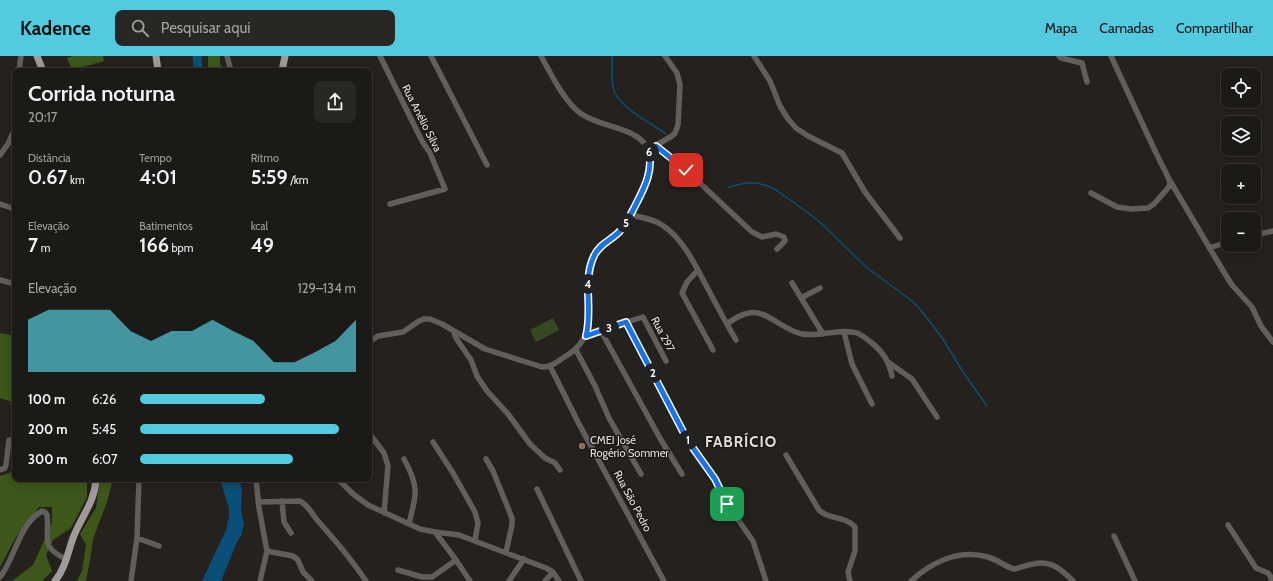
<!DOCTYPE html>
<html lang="pt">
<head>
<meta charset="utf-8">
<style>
  :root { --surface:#1c1a16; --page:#292723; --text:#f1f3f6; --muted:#a0a1a1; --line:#3a3835; --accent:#54cade }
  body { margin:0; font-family:Cabin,sans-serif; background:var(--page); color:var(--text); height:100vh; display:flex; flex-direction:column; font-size:15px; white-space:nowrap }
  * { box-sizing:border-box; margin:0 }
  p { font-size:13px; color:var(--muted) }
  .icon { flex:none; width:22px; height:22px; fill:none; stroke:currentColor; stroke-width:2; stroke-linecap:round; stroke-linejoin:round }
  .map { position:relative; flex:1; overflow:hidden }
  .sheet { position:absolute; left:12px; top:12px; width:360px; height:414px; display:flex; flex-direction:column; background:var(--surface); border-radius:8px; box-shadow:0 2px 10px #0003,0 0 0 1px var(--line) }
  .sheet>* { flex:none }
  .tools { position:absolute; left:1221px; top:12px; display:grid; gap:8px }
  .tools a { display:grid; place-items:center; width:40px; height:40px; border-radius:8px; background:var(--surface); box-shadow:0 2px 10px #0003,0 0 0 1px var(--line); font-size:20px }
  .pin { position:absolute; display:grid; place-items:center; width:34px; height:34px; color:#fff; margin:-17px; border-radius:8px; box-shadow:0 2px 6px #0006 }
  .km { position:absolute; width:20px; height:20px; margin:-10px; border-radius:50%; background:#222; color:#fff; font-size:11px; line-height:20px; text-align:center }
  .round { display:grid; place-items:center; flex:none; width:42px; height:42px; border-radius:8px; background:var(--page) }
  .overview { display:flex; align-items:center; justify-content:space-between; height:68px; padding:0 16px }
  h1 { font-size:22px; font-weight:600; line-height:30px }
  .metrics { display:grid; grid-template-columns:repeat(3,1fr); gap:6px; height:68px; padding:4px 16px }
  .metrics div { display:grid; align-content:center }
  .metrics b { font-size:20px; font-weight:600 }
  .metrics small { font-size:11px; font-weight:400 }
  .metrics p { font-size:11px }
  .chart { height:112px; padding:8px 16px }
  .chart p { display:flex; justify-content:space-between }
  .chart svg { width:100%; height:72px; margin-top:4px; fill:var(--accent); opacity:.7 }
  ul { padding:0 16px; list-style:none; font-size:13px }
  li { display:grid; grid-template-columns:64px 48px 1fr; align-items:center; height:30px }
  li i { height:10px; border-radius:5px; background:var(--accent) }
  header { display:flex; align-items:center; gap:24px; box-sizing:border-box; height:56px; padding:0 20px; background:var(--accent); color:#111 }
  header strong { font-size:19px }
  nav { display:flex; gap:22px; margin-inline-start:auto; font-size:14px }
  .search { width:280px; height:36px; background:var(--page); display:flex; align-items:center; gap:10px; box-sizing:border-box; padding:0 14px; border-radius:8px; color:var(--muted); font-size:15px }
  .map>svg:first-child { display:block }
  .green { fill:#374923 }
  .forest { fill:#3c5719 }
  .water { fill:#0a4f78 }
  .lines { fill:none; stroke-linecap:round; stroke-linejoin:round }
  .stream { stroke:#0a4f78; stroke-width:1.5 }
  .river { stroke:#0a4f78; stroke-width:9 }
  .minor { stroke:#615e5e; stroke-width:5.5 }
  .major { stroke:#a09a9a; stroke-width:7 }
  .route-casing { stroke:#fff; stroke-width:8 }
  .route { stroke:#1a73e8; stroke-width:5 }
  .education-dot { fill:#8d6e63; stroke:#1b1915; stroke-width:1.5 }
  .labels { text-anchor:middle; stroke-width:3; stroke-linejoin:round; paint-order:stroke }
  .street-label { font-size:11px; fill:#e2e0dd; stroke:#1b1915 }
  .poi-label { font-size:11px; fill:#e2e0dd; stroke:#1b1915; text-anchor:start }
  .district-label { font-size:15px; font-weight:bold; letter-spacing:1px; fill:#e2e0dd; stroke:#1b1915 }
</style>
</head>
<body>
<header>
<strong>Kadence</strong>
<div class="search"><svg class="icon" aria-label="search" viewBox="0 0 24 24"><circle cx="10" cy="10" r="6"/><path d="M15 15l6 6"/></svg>Pesquisar aqui</div>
<nav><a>Mapa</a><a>Camadas</a><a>Compartilhar</a></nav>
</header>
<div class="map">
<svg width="1273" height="525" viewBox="0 0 1273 525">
  <rect width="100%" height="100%" fill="#25221e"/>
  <path class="green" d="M553,262L559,274L536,286L530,274Z"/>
  <path class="forest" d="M73,0H103L104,5L72,14L67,2Z
    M208,0H220V6L223,15H208Z
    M0,277L15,280V347L0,342Z
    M15,415V423H87V441L71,472L53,484L46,499L52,515L42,525H12L33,509L52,467V451H39L16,481L0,511V420Z
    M100,423H113L107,446L93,483L90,504L86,525H77L82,515L86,489L80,478L96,452Z"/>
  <path class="water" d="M220,423H239L242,434L241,454L244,468L241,480L237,486L221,525H202L226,474L229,461V453Z"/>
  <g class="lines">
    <path class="stream" d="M612,0C613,10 611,21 613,31C616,50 651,67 666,78
      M729,131L745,127H757L768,130L776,134L807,156L821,167L866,211L912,245L920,253L943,283L963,316L987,350"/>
    <path class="river" d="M197,0L198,15"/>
    <path class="minor" d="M227,0L231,15
      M380,0L422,85L430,97L445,133L390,148
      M431,0L487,109
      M754,0L770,25L780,50L788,63L796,72L808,80L842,97L865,136L900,182
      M1059,0L1061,2L1082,7L1087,26
      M1111,0L1156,97L1169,123L1222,213L1232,229L1252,251L1261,270L1273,286
      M19,15L21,0
      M656,90L686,114L752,176L762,181L776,178L784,181L785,185L777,193
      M648,94L672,80L675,77L678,69L680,29L677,17L665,0
      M0,99L8,88L15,72
      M1091,137L1117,151L1131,153L1148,152L1154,148L1168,132L1170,128L1169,123
      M0,148L15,153
      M630,159C641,161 653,163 662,169C684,183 696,211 708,233C717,250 726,267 736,284
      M1254,179L1273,175
      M1209,192L1228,186
      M698,214L687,226L682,237L713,294
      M0,224L15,228
      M792,227L823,278
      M801,242L820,232
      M626,267L646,302L688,385L715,423L727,448L753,485L766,525
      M727,268C734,263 741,258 749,257C766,253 784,275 802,278C819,281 842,272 857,277C862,279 867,283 872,287C884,297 889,306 892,320
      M601,275L661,384L682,418
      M454,276L456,282L471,304L477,320L487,335L508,358L530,388L545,402L555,407L560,414
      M844,276L852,308L872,348
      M586,279L643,261L666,305
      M369,286L378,280L403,276L419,265L424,263H430L442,268L485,293L542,311C552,311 558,305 566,300C607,275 577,237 593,201C599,189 611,185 619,176C626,170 629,161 633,153C642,138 656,111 648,93C637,70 600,72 580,57C564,45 551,18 541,0
      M576,294L595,330L609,362L641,418
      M888,306L912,323L937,361
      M550,310L579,368L664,525
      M369,377L384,397L388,410L384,457
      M433,386L453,417L475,456L478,467L475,484
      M786,399L819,454C829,464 846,460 855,471V495L848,516L850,525
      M404,403C419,430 417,438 409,467
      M486,403L493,415L512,462V469L506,496
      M0,414L5,412L6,409L9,384
      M256,423L259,452L267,495L260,525
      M338,423L353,438L368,449L420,473L435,476L459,479L546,512L553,516L559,525
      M537,433L581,525
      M282,445L284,466L291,477
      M258,446L300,445C308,449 312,458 318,465C335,484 352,504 366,525
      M1228,469L1256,512L1268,517L1271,521V525
      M435,476L456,504L470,525
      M1114,480L1135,525
      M137,482L159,490
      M267,495L293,500L298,504L303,516L312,525
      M398,514L422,521H432L456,504
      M0,521C16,501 18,469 42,455L45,456L47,459C50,483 39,490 66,503
      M131,525L137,482L139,423
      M509,525L524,503
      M545,525L553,516
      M911,525C932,506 959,493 988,501C998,504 1004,510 1014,513C1020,512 1026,509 1033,508C1051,504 1061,513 1073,525"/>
    <path class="major" d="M37,0L43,15
      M156,0L158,15
      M282,15L285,0
      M55,525C65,513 68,496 73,482C81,461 95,446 96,423"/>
  </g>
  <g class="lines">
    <g class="route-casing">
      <path id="route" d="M686,114L656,90L648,94C655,115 642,136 633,154C629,161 626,169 620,175C612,184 599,188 594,200C582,225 593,254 586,280L626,266L688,385L715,423L727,448"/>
    </g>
    <use href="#route" class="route"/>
  </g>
  <circle class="education-dot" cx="582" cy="390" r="4"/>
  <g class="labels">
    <g class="street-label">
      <text transform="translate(422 62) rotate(63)" y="4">Rua Anélio Silva</text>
      <text transform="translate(663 278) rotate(62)" y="4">Rua 297</text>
      <text transform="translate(633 445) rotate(62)" y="4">Rua São Pedro</text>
    </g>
    <g class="poi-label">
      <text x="590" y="388">CMEI José<tspan x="590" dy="13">Rogério Sommer</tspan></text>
    </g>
    <g class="district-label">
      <text x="741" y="391">FABRÍCIO</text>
    </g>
  </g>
</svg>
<div class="tools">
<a><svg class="icon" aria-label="locate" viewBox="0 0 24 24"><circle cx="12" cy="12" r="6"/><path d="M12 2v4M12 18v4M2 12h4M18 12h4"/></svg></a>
<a><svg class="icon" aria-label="layers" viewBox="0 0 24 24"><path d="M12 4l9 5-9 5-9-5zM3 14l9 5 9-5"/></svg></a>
<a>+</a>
<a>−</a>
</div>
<div class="pin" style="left:727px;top:448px;background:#1e9e55"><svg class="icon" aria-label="arrive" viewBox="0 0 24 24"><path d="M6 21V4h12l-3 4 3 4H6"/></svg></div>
<div class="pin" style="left:686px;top:114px;background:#d93025"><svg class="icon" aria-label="check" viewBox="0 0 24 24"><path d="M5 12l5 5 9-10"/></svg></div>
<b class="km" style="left:688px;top:384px">1</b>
<b class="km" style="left:653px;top:317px">2</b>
<b class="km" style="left:609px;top:272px">3</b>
<b class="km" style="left:588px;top:228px">4</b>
<b class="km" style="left:626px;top:167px">5</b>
<b class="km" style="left:649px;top:96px">6</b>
<section class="sheet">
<div class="overview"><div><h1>Corrida noturna</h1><p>20:17</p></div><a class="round"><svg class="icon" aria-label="share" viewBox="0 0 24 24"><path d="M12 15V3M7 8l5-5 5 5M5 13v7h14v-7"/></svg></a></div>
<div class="metrics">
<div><p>Distância</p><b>0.67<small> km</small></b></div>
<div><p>Tempo</p><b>4:01</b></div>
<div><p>Ritmo</p><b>5:59<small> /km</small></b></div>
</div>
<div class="metrics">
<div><p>Elevação</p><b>7<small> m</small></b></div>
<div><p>Batimentos</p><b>166<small> bpm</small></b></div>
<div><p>kcal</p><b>49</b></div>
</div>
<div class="chart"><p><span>Elevação</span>129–134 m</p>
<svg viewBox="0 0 160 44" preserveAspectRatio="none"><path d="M0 44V12L10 6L20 6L30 6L40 6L50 19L60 25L70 19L80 19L90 12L100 19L110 25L120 38L130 38L140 32L150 25L160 12V44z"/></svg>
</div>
<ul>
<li><b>100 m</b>6:26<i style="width:58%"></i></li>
<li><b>200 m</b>5:45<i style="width:92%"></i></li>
<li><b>300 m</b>6:07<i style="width:71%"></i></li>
</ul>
</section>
</div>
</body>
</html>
